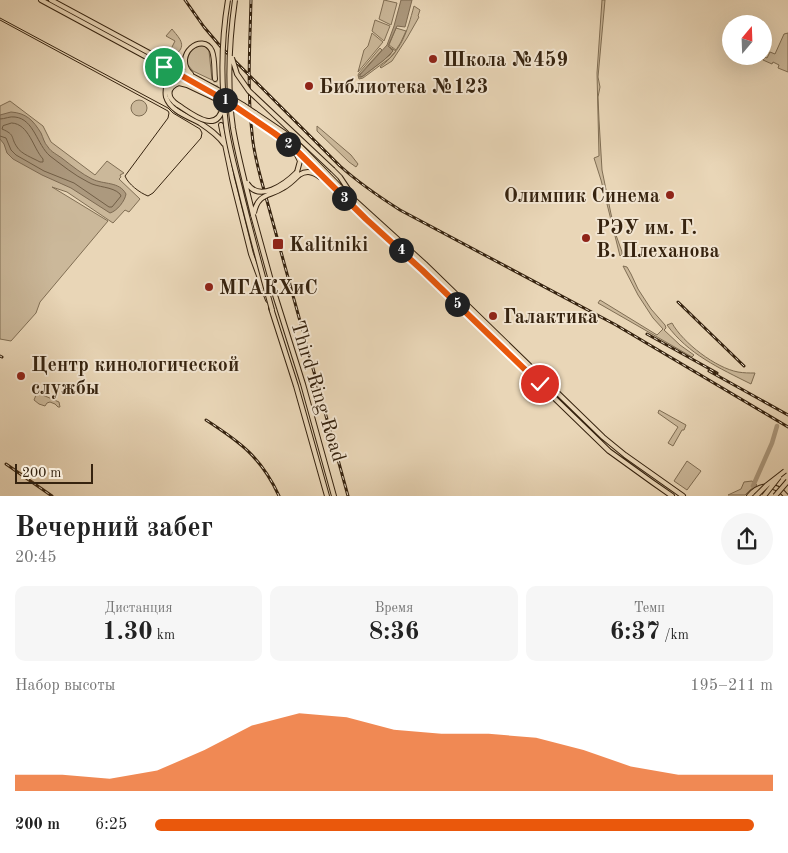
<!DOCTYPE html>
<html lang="ru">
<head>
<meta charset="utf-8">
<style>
  :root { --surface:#fff; --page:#f6f6f6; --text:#222; --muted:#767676; --accent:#ea580c }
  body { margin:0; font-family:"Old Standard TT",serif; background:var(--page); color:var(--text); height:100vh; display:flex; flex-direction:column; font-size:19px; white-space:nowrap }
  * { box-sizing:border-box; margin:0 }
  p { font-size:16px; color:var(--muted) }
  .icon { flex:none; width:28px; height:28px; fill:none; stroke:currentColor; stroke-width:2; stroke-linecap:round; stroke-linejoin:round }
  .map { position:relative; height:496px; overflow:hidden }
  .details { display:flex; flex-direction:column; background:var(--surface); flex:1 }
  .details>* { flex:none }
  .needle { width:32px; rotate:19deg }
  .fabs { position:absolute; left:722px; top:15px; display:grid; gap:10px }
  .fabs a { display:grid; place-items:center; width:50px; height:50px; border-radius:50%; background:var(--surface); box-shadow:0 5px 20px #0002; font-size:25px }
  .scale { position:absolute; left:15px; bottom:12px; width:78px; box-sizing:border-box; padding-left:5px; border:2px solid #36230f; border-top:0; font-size:14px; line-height:18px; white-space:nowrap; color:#36230f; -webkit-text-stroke:4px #f1e4d0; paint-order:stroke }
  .pin { position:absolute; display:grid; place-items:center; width:42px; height:42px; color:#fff; margin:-21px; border:2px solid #fff; border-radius:50%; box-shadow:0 1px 5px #0007 }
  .km { position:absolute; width:25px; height:25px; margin:-12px; border-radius:50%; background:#222; color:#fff; font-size:14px; line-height:25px; text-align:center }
  .round { display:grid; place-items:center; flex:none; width:52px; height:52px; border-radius:26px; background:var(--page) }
  .overview { display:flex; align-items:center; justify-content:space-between; height:85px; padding:0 15px }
  h1 { font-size:28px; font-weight:800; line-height:38px }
  .metrics { display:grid; grid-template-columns:repeat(3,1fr); gap:8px; height:85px; padding:5px 15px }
  .metrics div { display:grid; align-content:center; border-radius:10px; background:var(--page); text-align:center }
  .metrics b { font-size:25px; font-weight:800 }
  .metrics small { font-size:14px; font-weight:400 }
  .metrics p { font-size:14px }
  .chart { height:140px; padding:10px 15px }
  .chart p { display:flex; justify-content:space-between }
  .chart svg { width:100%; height:90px; margin-top:5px; fill:var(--accent); opacity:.7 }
  ul { padding:0 15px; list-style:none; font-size:16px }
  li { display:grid; grid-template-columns:80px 60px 1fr; align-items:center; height:38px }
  li i { height:12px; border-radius:6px; background:var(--accent) }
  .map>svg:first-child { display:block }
  .green { fill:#cbb89a; stroke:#806e54 }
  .water { fill:#ac997e; stroke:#7d6a52 }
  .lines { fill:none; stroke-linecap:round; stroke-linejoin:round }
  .shore { stroke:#715e46; stroke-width:1 }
  .river { stroke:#ac997e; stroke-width:4.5 }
  .primary-tunnel { stroke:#c5b295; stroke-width:4; stroke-dasharray:4 2; stroke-linecap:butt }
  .primary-casing { stroke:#36230f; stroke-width:6 }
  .primary { stroke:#e9d6b7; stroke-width:4 }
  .tram { stroke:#36230f; stroke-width:1 }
  .rail-casing { stroke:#36230f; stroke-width:3 }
  .rail { stroke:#f1e4d0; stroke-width:1; stroke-dasharray:4; stroke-linecap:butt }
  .primary-bridge-casing { stroke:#36230f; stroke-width:6; stroke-linecap:butt }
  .primary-bridge { stroke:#e9d6b7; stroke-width:4 }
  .route-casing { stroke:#fff; stroke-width:10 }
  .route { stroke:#ea580c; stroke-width:6 }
  .poi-dot { fill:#8f2418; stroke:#f1e4d0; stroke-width:2 }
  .labels { text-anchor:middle; stroke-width:4; stroke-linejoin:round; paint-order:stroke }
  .poi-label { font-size:20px; font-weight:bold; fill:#36230f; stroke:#f1e4d0; text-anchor:start }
  .street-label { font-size:20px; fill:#36230f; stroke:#f1e4d0 }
</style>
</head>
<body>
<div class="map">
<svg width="788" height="496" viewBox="0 0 788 496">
  <rect width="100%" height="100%" fill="#e9d6b7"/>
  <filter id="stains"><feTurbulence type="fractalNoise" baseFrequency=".004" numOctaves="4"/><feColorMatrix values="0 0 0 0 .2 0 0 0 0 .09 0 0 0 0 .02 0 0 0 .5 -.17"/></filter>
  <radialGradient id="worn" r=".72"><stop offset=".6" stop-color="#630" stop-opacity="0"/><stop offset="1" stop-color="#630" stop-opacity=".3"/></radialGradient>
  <path class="green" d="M384,0L397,3L391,25L379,19Z
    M602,0H605L598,77L600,87L598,97L599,120L602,170L611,214L616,235L622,252V254L620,256L601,180L594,158L599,156L597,73Z
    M414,6L420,10L418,16L419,17L407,38L392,61L381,68L380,67C402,50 407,32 414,6Z
    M375,20L390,26L384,41L372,31Z
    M396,28L406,31L401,42L396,50L389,45Z
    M172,29C178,37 188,45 176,54L170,51L175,41L166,36Z
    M372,33L383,42L358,72L364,50L368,46Z
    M788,33V72L778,68L779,65L773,62L772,64L763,60L765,57L767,58L770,52L775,54L784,34Z
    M199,46H204L209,51L212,80L193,71L187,64C187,56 191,48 199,46Z
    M388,46L396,51L390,58L363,78L359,79L358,75L359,73L380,48L382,50L359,75V77H362L390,55L393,50Z
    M131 108a8 8 0 1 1 16 0a8 8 0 1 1-16 0Z
    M10,101L43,126L51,142L95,175L107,161L124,173L120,175L121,177L119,179L140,199L129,212L125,210L113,223L67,192L52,187L108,221L40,302L36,313L11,341L0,339V106Z
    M317,126L351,155L358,164L356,167L349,162L317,131Z
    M623,266L627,267L631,274L638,289L651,309L665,325L666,328L664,330L680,345L694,355L692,357L598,303L600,300L657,335L663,329L653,318L638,295Z
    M672,323C683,343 716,368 738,372C744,373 749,373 755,373L751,384C719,368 688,354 667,325Z
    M38,393L59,402L60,407H58L55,404L50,402L47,403L45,406L39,404L34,400L36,395Z
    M659,410L686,425L684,430H682L673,446L668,443L678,427L658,413Z
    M687,461L701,471L687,490L674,481Z
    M752,481L757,485L750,490L745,495H728L741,489L744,482Z"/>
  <path class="water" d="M401,0H412L405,27L397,26L388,46L393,51L384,60L363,76L360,77V75L387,45L394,26Z
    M11,112C26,113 33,120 41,133C43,137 44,143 48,147C51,152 58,155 63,159C72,166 82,174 92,179C104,185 119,181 126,194C125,201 117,211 110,213L71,188L42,175L13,159L7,153L4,144L0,139V115Z"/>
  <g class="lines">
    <path class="shore" d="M0,119C5,119 10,116 15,117C34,119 37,145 50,156C62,165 74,175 88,182C98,188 112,186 120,194L121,196L112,207H109L74,183L44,171L16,155L11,150L6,138L0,136
      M12,123C29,124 33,148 43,159V162H40C33,158 21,154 17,147C10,137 16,135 2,129L3,126Z"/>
    <path class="river" d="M753,486L772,443L777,426"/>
    <path class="primary-tunnel" d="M215,79L217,91
      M218,98L221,125"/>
    <g class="primary-casing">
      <path id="primary" d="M41,0L215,94L243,112
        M51,0L218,90L243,105
        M164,67L168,74C168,82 164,89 166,97C170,111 189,117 200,123C209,129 218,135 224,144
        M191,74C172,55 203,31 212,51C215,59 214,70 215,79
        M166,92C170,81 177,78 188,81
        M178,105C167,98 166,88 179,83L187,85L231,106
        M255,113L286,134L300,146L339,186L425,264L603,437L625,455L683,496
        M256,120L293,147L368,221L422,270L609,451L652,482L672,496
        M221,125L232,178L251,254L268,300
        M295,151L300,161L297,172
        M333,170L340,177L352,195
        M299,175C307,170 313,172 320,177
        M253,215L275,295L303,384L334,496
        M271,308L296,386L327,496
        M749,496C760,483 776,483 786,496"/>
    </g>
    <use href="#primary" class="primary"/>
    <path class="tram" d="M0,18L168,108L173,113L200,129L202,133L201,138L153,193L148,196C140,193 128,184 125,176L168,118L169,113L168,111L0,20"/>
    <g class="rail-casing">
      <path id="rail" d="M185,0L204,27L221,47L340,166C359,183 378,196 400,210L616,325L788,427
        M251,0C250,44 247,89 252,133C253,148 257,164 261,179L348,496
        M678,302L744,366
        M647,334L717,373
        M0,356L2,357
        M709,371L788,415
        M206,420C240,442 261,457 279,496
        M6,464L52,496"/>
    </g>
    <use href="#rail" class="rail"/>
    <g class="primary-bridge-casing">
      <path id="primary-bridge" d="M228,0C221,41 221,84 226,125C229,147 235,168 240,188C250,229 261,270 272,310
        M235,0C229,42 227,86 233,128C238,157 246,186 253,215
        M232,58L237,74L249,91L333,170
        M178,105C192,114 217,135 223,107
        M243,105L255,113
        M243,112L256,120
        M247,183C259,203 285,184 297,172
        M254,213C258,193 269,197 283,188C289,185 294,180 299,175
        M756,496L767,485L785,471
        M764,496L779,477
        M775,496L788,481"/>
    </g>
    <use href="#primary-bridge" class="primary-bridge"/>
  </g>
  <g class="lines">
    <g class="route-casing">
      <path id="route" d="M164,67L161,64L230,103L274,133L293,147L366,219L422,270L540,384"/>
    </g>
    <use href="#route" class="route"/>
  </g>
  <g class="poi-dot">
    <circle cx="433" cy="59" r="5"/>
    <circle cx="309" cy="86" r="5"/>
    <circle cx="670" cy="195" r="5"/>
    <circle cx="586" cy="238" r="5"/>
    <rect x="272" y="238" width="12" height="12" rx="2.5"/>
    <circle cx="209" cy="287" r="5"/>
    <circle cx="493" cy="316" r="5"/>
    <circle cx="21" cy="376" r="5"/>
  </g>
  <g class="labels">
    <g class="poi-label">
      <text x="443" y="66">Школа №459</text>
      <text x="319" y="93">Библиотека №123</text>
      <text x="660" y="202" text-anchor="end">Олимпик Синема</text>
      <text x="596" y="234">РЭУ им. Г.<tspan x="596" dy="23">В. Плеханова</tspan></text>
      <text x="289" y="251">Kalitniki</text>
      <text x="219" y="294">МГАКХиС</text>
      <text x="503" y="323">Галактика</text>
      <text x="31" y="371">Центр кинологической<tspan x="31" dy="23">службы</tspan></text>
    </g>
    <g class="street-label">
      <text transform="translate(319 391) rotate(73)" y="7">Third Ring Road</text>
    </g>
  </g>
  <rect width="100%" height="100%" filter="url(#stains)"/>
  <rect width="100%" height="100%" fill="url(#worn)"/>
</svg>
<div class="fabs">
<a><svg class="needle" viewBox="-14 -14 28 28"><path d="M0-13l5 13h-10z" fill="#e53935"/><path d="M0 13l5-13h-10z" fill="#767676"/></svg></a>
</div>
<div class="scale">200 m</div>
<div class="pin" style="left:164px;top:67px;background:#1e9e55"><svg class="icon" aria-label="arrive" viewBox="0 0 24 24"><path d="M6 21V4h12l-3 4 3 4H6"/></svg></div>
<div class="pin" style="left:540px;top:384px;background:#d93025"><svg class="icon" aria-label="check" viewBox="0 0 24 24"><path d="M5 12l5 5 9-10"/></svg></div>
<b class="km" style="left:225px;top:100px">1</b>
<b class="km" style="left:288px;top:144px">2</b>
<b class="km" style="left:344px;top:198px">3</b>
<b class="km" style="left:401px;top:250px">4</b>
<b class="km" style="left:457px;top:304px">5</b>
</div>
<section class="details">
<div class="overview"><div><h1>Вечерний забег</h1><p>20:45</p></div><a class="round"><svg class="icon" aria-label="share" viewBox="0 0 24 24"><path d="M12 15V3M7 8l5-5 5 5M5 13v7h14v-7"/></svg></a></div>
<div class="metrics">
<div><p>Дистанция</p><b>1.30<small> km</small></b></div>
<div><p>Время</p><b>8:36</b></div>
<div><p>Темп</p><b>6:37<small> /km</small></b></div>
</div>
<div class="chart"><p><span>Набор высоты</span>195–211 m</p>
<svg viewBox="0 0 160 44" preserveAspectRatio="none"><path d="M0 44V36L10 36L20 38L30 34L40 24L50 12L60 6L70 8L80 14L90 16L100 16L110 18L120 24L130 32L140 36L150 36L160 36V44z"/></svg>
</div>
<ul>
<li><b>200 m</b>6:25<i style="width:97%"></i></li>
</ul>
</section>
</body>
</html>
